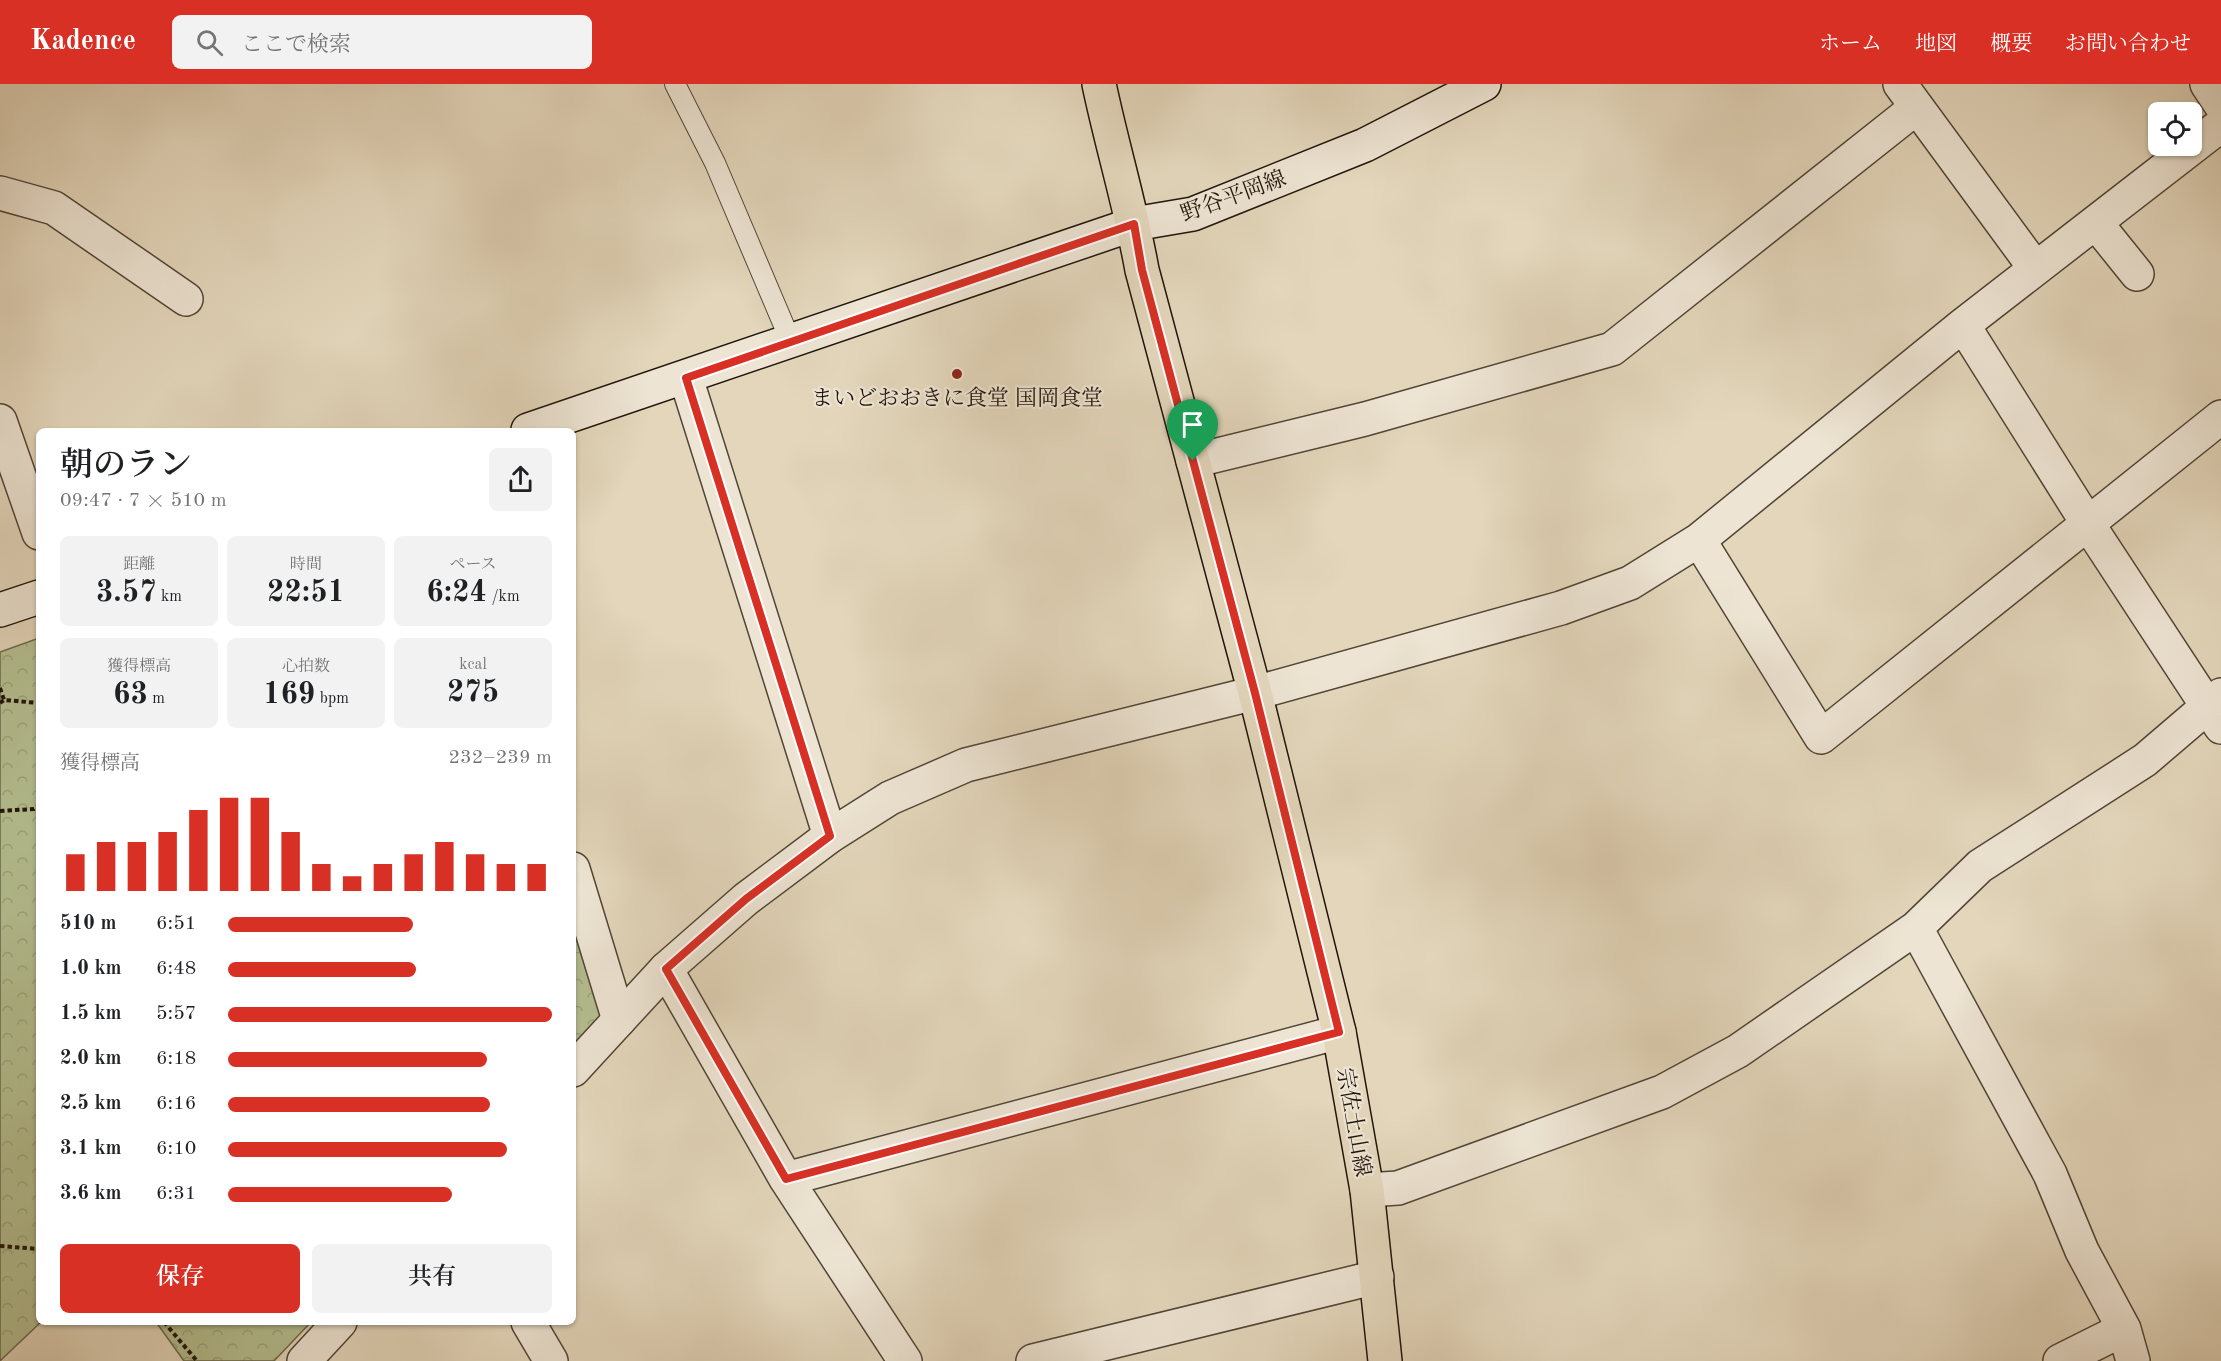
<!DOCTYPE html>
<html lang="ja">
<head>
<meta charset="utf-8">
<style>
  :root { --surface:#fff; --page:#f2f2f2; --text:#202124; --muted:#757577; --accent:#d93025 }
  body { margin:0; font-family:"Old Standard TT","Noto Serif JP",serif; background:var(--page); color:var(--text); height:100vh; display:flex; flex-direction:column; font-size:22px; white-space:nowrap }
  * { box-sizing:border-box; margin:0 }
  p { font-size:20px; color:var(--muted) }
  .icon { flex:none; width:33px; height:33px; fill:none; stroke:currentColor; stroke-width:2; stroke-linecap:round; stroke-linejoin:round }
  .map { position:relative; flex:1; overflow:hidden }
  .side { position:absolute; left:36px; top:344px; width:540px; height:897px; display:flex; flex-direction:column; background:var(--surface); border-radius:9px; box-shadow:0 2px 4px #0004 }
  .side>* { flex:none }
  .buttons { position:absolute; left:2148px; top:18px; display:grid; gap:12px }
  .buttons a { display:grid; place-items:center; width:54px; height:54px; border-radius:9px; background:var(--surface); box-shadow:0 2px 4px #0004; font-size:30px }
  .pin { position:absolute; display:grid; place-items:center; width:51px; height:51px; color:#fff; margin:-62px -26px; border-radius:50% 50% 50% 0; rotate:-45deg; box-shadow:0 0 6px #0007 }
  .pin .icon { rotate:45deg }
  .round { display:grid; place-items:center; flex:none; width:63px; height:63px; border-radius:9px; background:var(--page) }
  .overview { display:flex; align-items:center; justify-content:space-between; height:102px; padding:0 24px }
  h1 { font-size:33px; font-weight:600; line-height:45px }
  .stats { display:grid; grid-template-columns:repeat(3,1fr); gap:9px; height:102px; padding:6px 24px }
  .stats div { display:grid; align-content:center; border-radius:9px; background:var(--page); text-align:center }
  .stats b { font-size:30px; font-weight:600 }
  .stats small { font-size:16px; font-weight:400 }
  .stats p { font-size:16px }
  .chart { height:168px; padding:12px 24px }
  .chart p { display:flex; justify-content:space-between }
  .chart svg { width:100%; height:108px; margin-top:6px; stroke:var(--accent); stroke-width:6 }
  .primary-button { display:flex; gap:12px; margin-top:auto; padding:12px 24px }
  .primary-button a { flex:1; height:69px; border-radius:9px; background:var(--accent); color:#fff; font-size:24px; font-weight:600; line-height:69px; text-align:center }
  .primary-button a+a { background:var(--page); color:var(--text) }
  ul { padding:0 24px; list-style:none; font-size:20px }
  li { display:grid; grid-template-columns:96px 72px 1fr; align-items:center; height:45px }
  li i { height:15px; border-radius:8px; background:var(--accent) }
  header { display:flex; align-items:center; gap:36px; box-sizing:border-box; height:84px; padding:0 30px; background:var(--accent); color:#fff }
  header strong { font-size:28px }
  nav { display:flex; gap:33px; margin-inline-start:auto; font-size:21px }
  .search { width:420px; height:54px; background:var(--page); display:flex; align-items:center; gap:15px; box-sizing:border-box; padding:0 21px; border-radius:9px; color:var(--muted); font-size:22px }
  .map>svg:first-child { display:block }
  .forest { fill:url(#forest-crowns); stroke:#6a6a4d; stroke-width:1.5 }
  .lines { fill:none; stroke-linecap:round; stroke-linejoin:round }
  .service-casing { stroke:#514536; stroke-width:22 }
  .minor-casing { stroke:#514536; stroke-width:36 }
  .tertiary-casing { stroke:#514536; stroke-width:36 }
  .secondary-casing { stroke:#20150a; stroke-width:36 }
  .primary-casing { stroke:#20150a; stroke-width:36 }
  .path { stroke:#20150a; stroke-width:4; stroke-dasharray:4.5 3; stroke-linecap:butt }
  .service { stroke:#ede4d3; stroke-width:20 }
  .minor { stroke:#ede4d3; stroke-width:33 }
  .tertiary { stroke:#ede4d3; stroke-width:33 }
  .secondary { stroke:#ede4d3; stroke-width:33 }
  .primary { stroke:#e3d6bb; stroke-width:33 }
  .route-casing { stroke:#fff; stroke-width:12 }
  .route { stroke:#d93025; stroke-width:8 }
  .poi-dot { fill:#8f2418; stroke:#ede4d3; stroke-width:2 }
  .labels { text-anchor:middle; stroke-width:4.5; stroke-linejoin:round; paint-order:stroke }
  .street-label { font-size:22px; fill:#20150a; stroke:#ede4d3 }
  .poi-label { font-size:22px; fill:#20150a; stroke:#ede4d3 }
</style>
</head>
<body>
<header>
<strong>Kadence</strong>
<div class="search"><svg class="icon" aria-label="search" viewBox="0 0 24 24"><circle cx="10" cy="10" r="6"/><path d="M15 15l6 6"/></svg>ここで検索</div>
<nav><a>ホーム</a><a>地図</a><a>概要</a><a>お問い合わせ</a></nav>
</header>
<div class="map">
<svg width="2221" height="1277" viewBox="0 0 2221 1277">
  <defs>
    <pattern id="forest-crowns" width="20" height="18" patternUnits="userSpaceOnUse" patternTransform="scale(1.5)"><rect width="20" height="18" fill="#b4be90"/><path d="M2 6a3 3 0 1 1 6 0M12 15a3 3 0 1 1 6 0" fill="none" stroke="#9aa27b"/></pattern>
  </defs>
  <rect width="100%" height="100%" fill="#e3d6bb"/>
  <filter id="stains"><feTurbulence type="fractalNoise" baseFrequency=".00333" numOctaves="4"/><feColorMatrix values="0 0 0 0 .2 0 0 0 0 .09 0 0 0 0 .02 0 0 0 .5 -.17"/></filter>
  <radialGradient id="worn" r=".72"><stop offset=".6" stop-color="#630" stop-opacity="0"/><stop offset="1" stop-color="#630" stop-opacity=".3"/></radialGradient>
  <path class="forest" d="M39,554L41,1238L0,1277V568Z
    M573,824L614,920L573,963Z
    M156,1238H311L274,1277H184Z"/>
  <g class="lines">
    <g class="service-casing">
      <path id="service" d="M675,0L715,79L791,258"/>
    </g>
    <g class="minor-casing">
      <path id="minor" d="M1900,0L2035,184
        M2207,0L2221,21
        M0,109L54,124L186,215
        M2096,139L2137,190
        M1963,241L2088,440L2221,643
        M686,294L830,752
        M0,337L39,449
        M1193,377L1365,335L1612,265L1917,23
        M1699,456L1821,653L2221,333
        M1255,609L1561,524L1630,499L1699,456L1963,241L2221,41
        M573,785L619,936
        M1916,844L2050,1090L2082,1167L2124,1245L2133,1277
        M666,885L786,1095L905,1277
        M786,1095L1339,948
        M1367,1106L1398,1104L1662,1008L1738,967L1916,844L1980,782L2145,676L2221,611
        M528,1238L551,1277
        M1033,1277L1377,1193
        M2060,1277L2124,1245"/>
    </g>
    <g class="tertiary-casing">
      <path id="tertiary" d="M573,986L666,885L746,815L830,752L890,714L966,681L1255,609
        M304,1277L340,1238"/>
    </g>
    <g class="secondary-casing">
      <path id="secondary" d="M528,346L1134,140L1193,130L1365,61L1484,0
        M0,526L39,513"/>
    </g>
    <g class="primary-casing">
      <path id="primary" d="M1099,0C1112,62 1131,124 1142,186L1255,609L1339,948L1367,1106L1385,1277"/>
    </g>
    <path class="path" d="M0,604L4,616
      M0,619L4,616L39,619
      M0,727L34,725L39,721
      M0,1162L39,1165
      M164,1238L197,1277"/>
    <use href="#service" class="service"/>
    <use href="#minor" class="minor"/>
    <use href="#tertiary" class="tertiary"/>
    <use href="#secondary" class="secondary"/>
    <use href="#primary" class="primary"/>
  </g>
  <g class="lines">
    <g class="route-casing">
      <path id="route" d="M1134,140L1142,186L1255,609L1339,948L786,1095L666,885L746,815L830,752L686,294Z"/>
    </g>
    <use href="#route" class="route"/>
  </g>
  <circle class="poi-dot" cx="957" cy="290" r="6"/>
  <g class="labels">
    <g class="street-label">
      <text transform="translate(1233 111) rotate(-20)" y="8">野谷平岡線</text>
      <text transform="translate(1355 1038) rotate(80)" y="8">宗佐土山線</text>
    </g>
    <g class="poi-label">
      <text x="957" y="321">まいどおおきに食堂 国岡食堂</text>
    </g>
  </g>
  <rect width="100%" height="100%" filter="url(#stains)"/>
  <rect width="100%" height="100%" fill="url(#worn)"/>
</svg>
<div class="buttons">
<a><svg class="icon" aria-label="locate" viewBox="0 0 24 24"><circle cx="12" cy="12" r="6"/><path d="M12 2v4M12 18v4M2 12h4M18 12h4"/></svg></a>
</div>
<div class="pin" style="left:1193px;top:377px;background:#1e9e55"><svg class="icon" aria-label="arrive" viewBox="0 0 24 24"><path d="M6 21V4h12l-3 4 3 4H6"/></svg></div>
<section class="side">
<div class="overview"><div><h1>朝のラン</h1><p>09:47 · 7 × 510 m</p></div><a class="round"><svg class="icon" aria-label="share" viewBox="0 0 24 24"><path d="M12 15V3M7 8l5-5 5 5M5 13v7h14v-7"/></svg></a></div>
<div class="stats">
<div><p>距離</p><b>3.57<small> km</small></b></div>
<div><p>時間</p><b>22:51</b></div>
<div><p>ペース</p><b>6:24<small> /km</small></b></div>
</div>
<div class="stats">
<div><p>獲得標高</p><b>63<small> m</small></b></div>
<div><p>心拍数</p><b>169<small> bpm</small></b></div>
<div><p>kcal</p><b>275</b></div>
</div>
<div class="chart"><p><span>獲得標高</span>232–239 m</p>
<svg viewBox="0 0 160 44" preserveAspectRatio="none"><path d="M5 44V29M15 44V24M25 44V24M35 44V20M45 44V11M55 44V6M65 44V6M75 44V20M85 44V33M95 44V38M105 44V33M115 44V29M125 44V24M135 44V29M145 44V33M155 44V33"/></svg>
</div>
<ul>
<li><b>510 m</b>6:51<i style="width:57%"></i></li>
<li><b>1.0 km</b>6:48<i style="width:58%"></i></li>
<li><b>1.5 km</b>5:57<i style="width:100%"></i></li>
<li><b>2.0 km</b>6:18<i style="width:80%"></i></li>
<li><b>2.5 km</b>6:16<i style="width:81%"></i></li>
<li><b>3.1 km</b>6:10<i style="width:86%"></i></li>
<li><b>3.6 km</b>6:31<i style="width:69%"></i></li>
</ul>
<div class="primary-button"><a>保存</a><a>共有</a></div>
</section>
</div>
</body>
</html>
